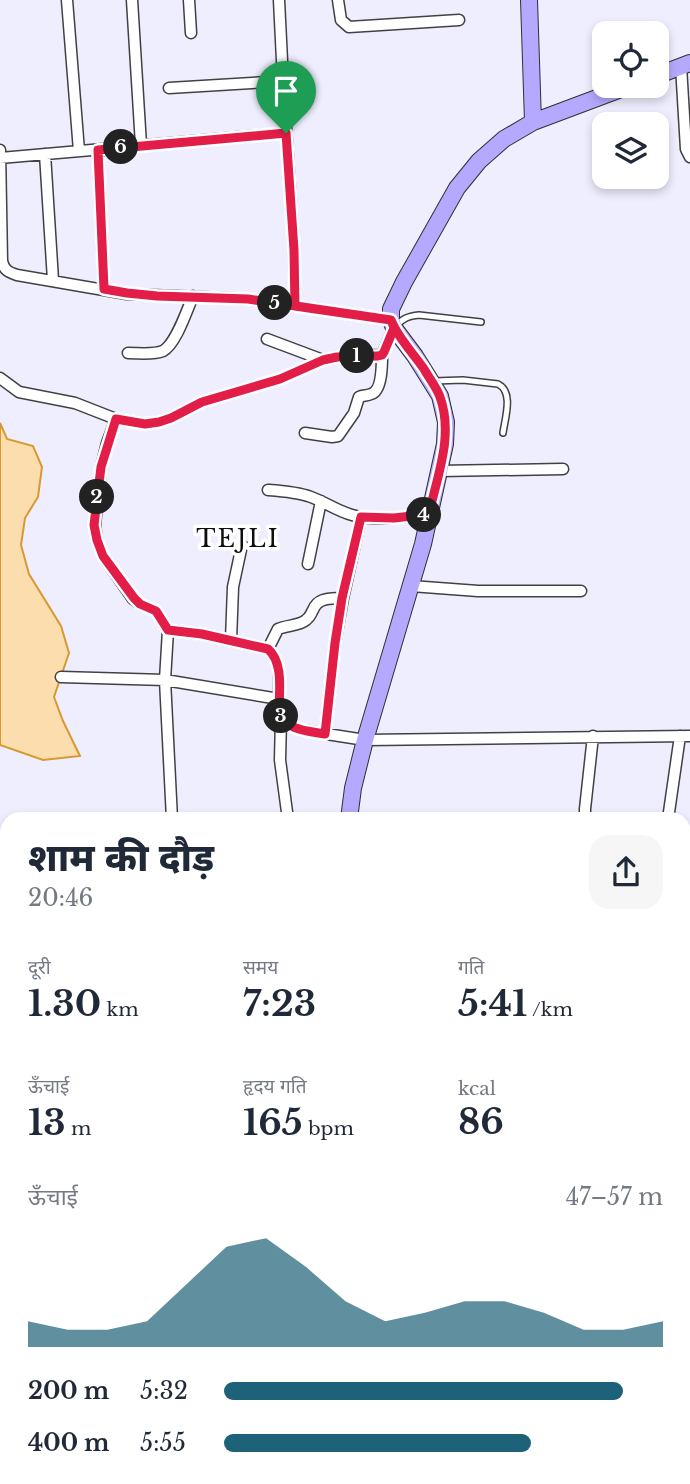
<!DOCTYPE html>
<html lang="hi">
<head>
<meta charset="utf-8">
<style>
  :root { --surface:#fff; --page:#f6f6f7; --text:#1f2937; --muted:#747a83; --accent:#1d6279 }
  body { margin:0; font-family:"Libre Baskerville","Noto Sans Devanagari",serif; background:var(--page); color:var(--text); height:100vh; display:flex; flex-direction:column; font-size:26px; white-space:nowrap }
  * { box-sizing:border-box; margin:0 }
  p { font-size:23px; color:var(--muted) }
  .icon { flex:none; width:38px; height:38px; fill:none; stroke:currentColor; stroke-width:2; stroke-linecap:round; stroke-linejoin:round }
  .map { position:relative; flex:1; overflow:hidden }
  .sheet { position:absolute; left:0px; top:812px; width:691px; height:672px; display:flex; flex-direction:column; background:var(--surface); border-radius:21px 21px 0 0; box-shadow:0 4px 10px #0003 }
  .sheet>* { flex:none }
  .controls { position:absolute; left:592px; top:21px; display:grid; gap:14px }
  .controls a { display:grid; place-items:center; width:77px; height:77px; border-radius:14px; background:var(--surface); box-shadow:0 4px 10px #0003; font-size:35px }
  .pin { position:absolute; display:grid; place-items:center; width:60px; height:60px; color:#fff; margin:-72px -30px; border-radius:50% 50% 50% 0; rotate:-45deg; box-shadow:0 0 7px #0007 }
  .pin .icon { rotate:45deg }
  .km { position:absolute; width:35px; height:35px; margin:-18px; border-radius:50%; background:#222; color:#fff; font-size:19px; line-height:35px; text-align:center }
  .round { display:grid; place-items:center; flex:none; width:74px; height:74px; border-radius:21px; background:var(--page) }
  .overview { display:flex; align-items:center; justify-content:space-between; height:119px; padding:0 28px }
  h1 { font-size:38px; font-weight:800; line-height:52px }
  .stats { display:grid; grid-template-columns:repeat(3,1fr); gap:10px; height:119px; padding:7px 28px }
  .stats div { display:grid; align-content:center }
  .stats b { font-size:35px; font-weight:800 }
  .stats small { font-size:19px; font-weight:400 }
  .stats p { font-size:19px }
  .chart { height:196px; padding:14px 28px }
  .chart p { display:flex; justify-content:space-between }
  .chart svg { width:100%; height:126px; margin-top:7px; fill:var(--accent); opacity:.7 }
  ul { padding:0 28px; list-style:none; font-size:23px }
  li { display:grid; grid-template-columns:112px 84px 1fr; align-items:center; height:52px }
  li i { height:18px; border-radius:9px; background:var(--accent) }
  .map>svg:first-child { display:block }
  .water { fill:#fbddae; stroke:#d89a2f; stroke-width:2 }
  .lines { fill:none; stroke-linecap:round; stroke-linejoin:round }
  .lane-casing { stroke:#414141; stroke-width:8 }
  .street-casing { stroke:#414141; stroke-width:13 }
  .secondary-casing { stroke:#303030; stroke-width:18 }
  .lane { stroke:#fff; stroke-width:5 }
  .street { stroke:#fff; stroke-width:10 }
  .secondary { stroke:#b4a9ff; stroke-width:16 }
  .route-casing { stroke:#fff; stroke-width:14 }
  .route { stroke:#e11d48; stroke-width:9 }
  .labels { text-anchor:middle; stroke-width:7; stroke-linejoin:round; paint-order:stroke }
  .quarter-label { font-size:24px; letter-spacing:2px; fill:#0e0e0e; stroke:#fff }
</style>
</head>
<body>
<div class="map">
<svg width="690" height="1484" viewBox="0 0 690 1484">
  <rect width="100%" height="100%" fill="#efeeff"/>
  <path class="water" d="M0,423L7,439L33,446L42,467L38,497L25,518L21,545L29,574L61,626L69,653L54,697L63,721L80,756L43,760L0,745Z"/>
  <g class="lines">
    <g class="lane-casing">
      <path id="lane" d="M396,326C403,318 409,316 419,315L481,322
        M434,381L463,380L498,384C514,392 505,418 503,433
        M0,1335L7,1337
        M262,1477L279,1484
        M10,1484L12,1477"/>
    </g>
    <g class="street-casing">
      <path id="street" d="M67,0L79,151
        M132,0L141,145
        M189,0L191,33
        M279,0L283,81
        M338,0L341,20L349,27L459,20
        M681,66L686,149L690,157
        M169,88L283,81L294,250L295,306
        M0,150L2,261C4,270 8,272 17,275L127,294L248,299L391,320
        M98,150L104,289
        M45,154L53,280
        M0,158L286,133
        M267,339L323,360
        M128,353C139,353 153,355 163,351C176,344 187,310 193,296
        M0,378L19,392L75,403L116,419L145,424L159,422L171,418L202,402L280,379L323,360L337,357L382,355L394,328
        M116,419L107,443L101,467L95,525L97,540L103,556L133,599L140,604L156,611L168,630L202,634L268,649C282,662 279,681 279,699
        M305,433L332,437L338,436L354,413L359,397C363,395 367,396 371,394C382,391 382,365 382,355
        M439,471L563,469
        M268,490C282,491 297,492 311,497C325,502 337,511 352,515C376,522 403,517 429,514
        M308,564L321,501
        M411,586L478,591H581
        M168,630L165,680L172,819
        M231,640L233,587L242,545
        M268,649L278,629C287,625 299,626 306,620C311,616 310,615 313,610C318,597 330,599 343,598
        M61,677L165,680L279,699C279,718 282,724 301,730L365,740L690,736
        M281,718L280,760L287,812L285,819
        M325,734L335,643L343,598L361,517
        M585,819V809L593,736
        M668,819L680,736
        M0,1031L7,1030
        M684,1137H690
        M684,1261H690
        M684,1358H690
        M684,1458L690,1444
        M510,1477L528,1484
        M387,1484L389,1477
        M674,1484L677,1477"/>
    </g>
    <g class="secondary-casing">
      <path id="secondary" d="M529,0L533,122
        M656,76L690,63
        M349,819L353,788L365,740L423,544L445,444L446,422L440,396L415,356L394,328L391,320V309L404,282L457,188L479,161L504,139L533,122L629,86
        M198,1484V1477"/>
    </g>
    <use href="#lane" class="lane"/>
    <use href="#street" class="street"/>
    <use href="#secondary" class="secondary"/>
  </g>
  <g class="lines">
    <g class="route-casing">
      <path id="route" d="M286,133L294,250L295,306L391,320L394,328L384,352L382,355L378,356L337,357L323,360L280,379L202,402L171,418L159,422L145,424L116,419L101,467L94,525L97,540L103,556L134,598L140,604L156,611L168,630L202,634L268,649C284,663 279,692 279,711C285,731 308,731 325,734L335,643L342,598L361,517L394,518L429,514C437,476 454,436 440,397C437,388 429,378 424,369C413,353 398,338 391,320L248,299L157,296L127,293L104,289L98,150L286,133"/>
    </g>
    <use href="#route" class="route"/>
  </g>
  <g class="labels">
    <g class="quarter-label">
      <text x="238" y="547">TEJLI</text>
    </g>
  </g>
</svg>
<div class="controls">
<a><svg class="icon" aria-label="locate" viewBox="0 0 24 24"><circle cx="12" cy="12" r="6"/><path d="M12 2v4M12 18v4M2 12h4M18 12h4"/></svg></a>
<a><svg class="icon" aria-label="layers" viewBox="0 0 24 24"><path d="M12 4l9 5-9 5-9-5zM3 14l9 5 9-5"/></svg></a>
</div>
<div class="pin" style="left:286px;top:133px;background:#1e9e55"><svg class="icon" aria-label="arrive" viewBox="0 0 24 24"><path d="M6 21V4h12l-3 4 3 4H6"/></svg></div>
<b class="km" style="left:357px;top:356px">1</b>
<b class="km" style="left:97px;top:497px">2</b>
<b class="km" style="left:281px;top:716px">3</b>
<b class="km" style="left:424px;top:515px">4</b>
<b class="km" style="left:275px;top:303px">5</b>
<b class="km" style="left:121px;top:147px">6</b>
<section class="sheet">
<div class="overview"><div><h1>शाम की दौड़</h1><p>20:46</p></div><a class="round"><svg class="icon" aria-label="share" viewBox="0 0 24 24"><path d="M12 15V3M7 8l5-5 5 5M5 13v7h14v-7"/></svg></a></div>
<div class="stats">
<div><p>दूरी</p><b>1.30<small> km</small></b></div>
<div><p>समय</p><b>7:23</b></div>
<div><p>गति</p><b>5:41<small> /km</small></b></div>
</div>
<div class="stats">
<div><p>ऊँचाई</p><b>13<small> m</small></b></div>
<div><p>हृदय गति</p><b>165<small> bpm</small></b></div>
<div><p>kcal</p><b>86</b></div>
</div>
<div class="chart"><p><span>ऊँचाई</span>47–57 m</p>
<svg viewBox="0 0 160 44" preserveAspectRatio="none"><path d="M0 44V35L10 38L20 38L30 35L40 22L50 9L60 6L70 16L80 28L90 35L100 32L110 28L120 28L130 32L140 38L150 38L160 35V44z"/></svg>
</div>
<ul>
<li><b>200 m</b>5:32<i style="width:91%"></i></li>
<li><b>400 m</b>5:55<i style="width:70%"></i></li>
</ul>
</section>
</div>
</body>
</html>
